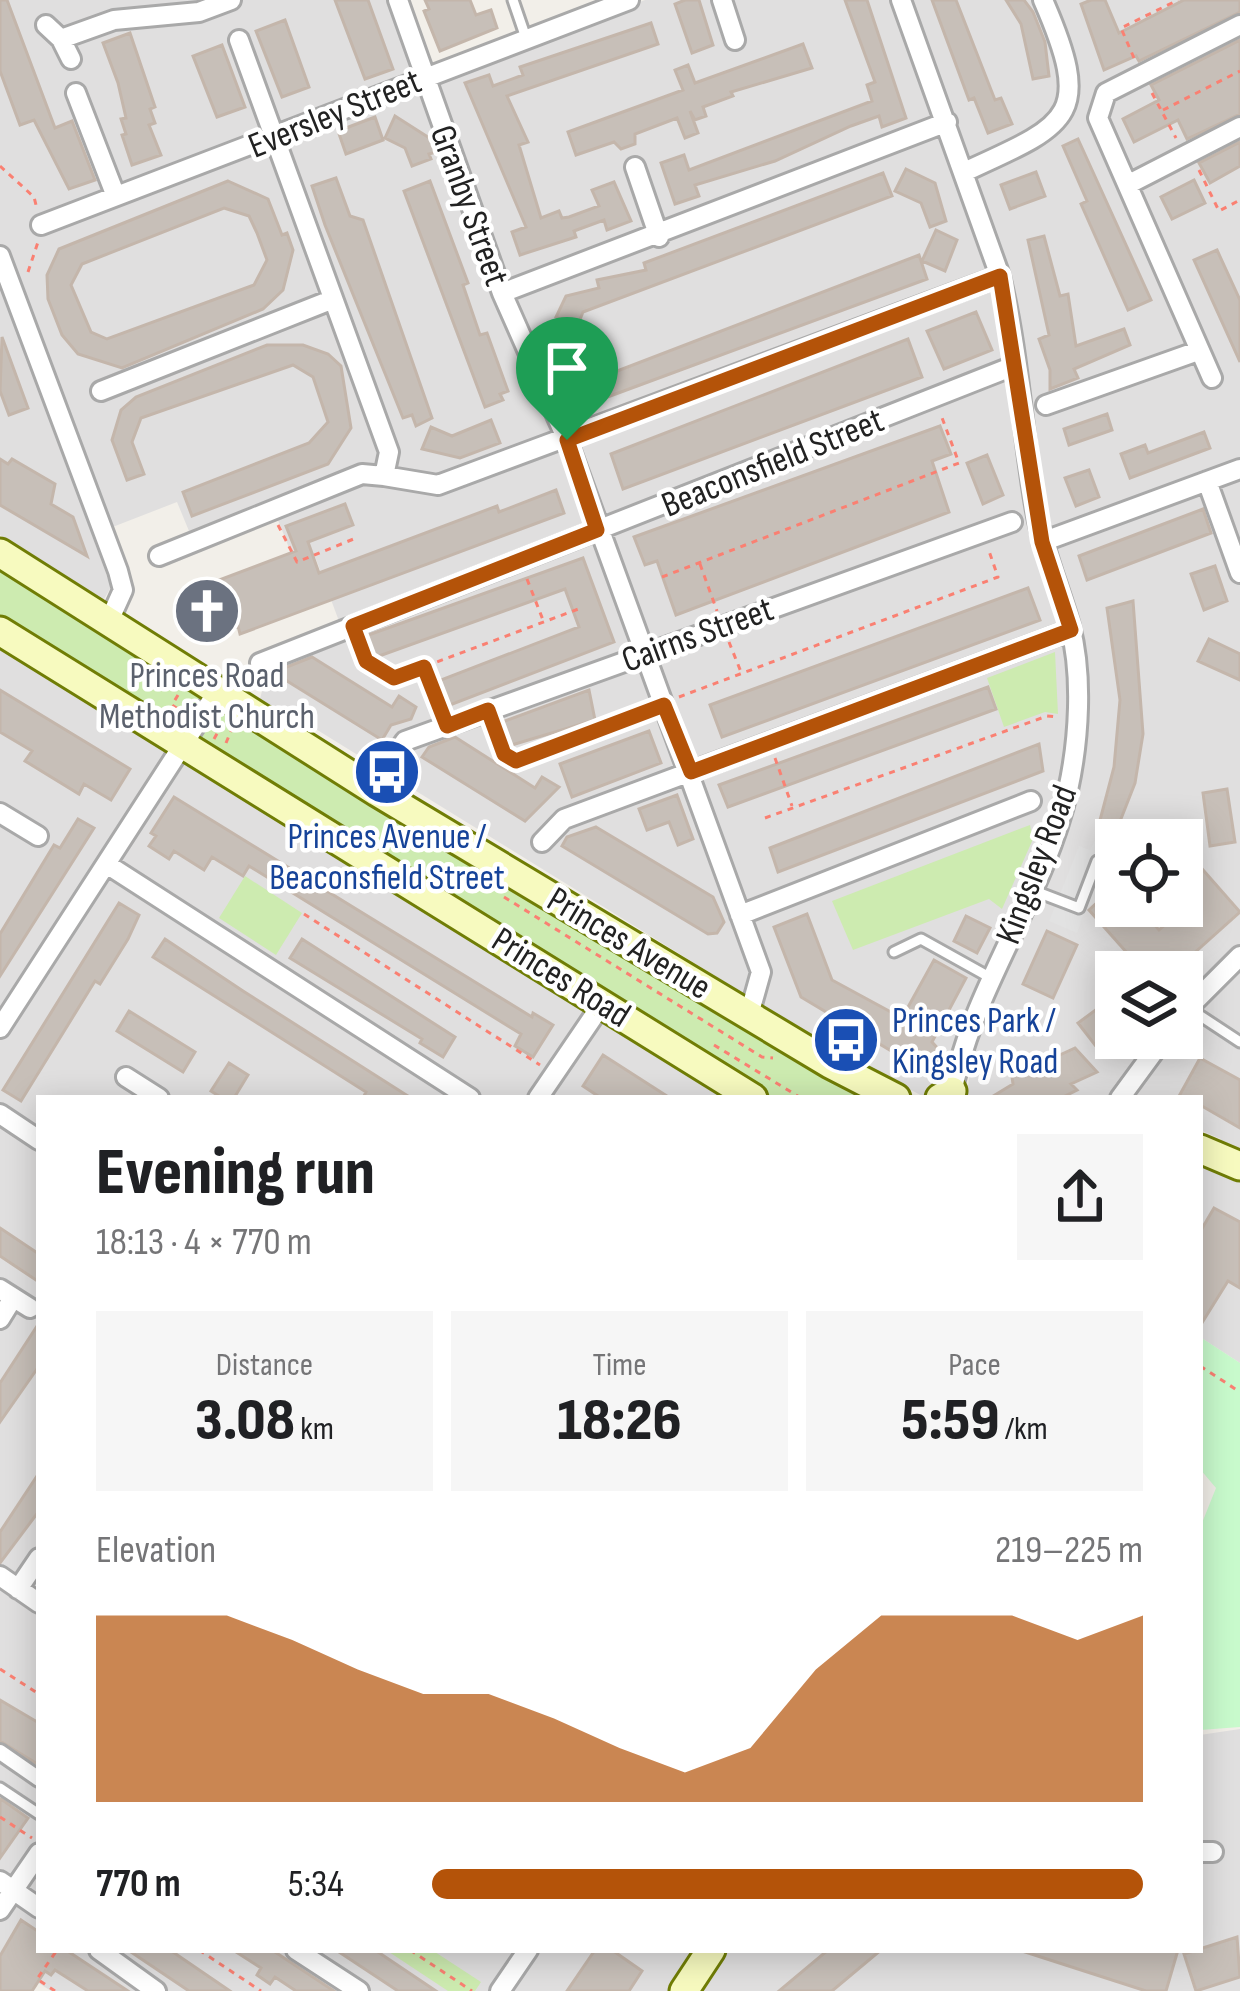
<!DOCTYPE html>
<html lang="en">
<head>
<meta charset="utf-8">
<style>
  :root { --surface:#fff; --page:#f6f6f6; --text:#202124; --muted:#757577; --accent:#b45309 }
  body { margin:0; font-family:"Sofia Sans Condensed",sans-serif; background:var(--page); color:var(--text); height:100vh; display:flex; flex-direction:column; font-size:45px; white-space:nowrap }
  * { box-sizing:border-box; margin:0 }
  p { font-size:39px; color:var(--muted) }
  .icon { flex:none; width:66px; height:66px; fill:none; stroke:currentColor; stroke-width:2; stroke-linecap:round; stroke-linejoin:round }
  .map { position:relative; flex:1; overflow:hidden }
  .side { position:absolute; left:36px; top:1095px; width:1167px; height:858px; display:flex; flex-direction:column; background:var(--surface); border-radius:0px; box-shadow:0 6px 30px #0003 }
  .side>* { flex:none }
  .controls { position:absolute; left:1095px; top:819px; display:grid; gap:24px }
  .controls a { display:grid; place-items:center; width:108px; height:108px; border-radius:0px; background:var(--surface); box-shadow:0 6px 30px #0003; font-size:60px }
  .pin { position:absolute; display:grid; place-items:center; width:102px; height:102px; color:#fff; margin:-123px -51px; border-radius:50% 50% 50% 0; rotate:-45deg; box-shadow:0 0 12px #0007 }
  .pin .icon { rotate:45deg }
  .round { display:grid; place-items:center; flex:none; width:126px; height:126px; border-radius:0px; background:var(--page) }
  .summary { display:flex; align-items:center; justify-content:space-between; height:204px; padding:0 60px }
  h1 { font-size:66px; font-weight:800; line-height:90px }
  .stats { display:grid; grid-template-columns:repeat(3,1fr); gap:18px; height:204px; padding:12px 60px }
  .stats div { display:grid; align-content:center; border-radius:0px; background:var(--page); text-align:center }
  .stats b { font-size:60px; font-weight:800 }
  .stats small { font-size:33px; font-weight:400 }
  .stats p { font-size:33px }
  .chart { height:336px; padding:24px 60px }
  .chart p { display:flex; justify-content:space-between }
  .chart svg { width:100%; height:216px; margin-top:12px; fill:var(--accent); opacity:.7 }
  ul { padding:0 60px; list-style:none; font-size:39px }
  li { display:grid; grid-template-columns:192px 144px 1fr; align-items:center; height:90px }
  li i { height:30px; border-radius:15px; background:var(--accent) }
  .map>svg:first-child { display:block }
  .residential { fill:#e0dfdf; fill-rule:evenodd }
  .grass { fill:#cdebb0 }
  .park { fill:#c8facc }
  .parking { fill:#e2e2e2 }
  .building { fill:#c7bfb8; stroke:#c4b6ab; stroke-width:3; fill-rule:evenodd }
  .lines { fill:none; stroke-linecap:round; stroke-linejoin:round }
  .service-casing { stroke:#a9a9a9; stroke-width:15 }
  .pedestrian-casing { stroke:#a9a9a9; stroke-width:20 }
  .minor-casing { stroke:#a9a9a9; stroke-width:24 }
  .secondary-casing { stroke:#707d05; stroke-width:33 }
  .path { stroke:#fa8072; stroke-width:3; stroke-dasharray:6 6; stroke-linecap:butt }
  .service { stroke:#fff; stroke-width:9 }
  .pedestrian { stroke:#fff; stroke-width:14 }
  .minor { stroke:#fff; stroke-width:18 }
  .secondary { stroke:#f7fabf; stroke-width:27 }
  .route-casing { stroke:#fff; stroke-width:24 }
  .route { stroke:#b45309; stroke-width:15 }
  .labels { text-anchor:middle; stroke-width:9; stroke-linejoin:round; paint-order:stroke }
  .street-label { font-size:36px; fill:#222; stroke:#fff }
  .worship-label { font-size:36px; fill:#5b616d; stroke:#fff }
  .transit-label { font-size:36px; fill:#164399; stroke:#fff }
</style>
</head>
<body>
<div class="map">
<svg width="1240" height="1991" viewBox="0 0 1240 1991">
  <rect width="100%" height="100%" fill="#f2efe9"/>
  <path class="residential" d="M0,0H391L411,52L449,75L645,0H1240V1363L1200,1337V1174L1221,1139L1200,1130V1098H967L969,1077L945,1072L936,1093L924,1097L869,1067L841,1062L729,991L725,982L285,710L277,711L260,699L267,671L346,640L314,554L293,558L270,500L189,531L177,502L92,535L111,587L103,601L0,535ZM1116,840H1182V906H1116ZM1116,972H1182V1038H1116Z
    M0,640L743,1098H39V1950H1200V1735L1240,1729V1991H51L0,1958Z"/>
  <path class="grass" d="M0,553L896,1098H753L0,631Z
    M1055,652L1058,714L1045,712L1004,727L987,678Z
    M1030,825L1033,839L1002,909L989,899L853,950L832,901Z
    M245,876L302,913L276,955L219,918Z
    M386,1950H432L481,1982L475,1991H448Z"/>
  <path class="park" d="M1200,1337L1240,1363V1727L1200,1730V1528L1216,1488L1200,1469Z"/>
  <path class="parking" d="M1096,838L1116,846V878H1098L1101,889L1095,903L1086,907L1077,933L1049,921L1079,846L1090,850Z"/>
  <path class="building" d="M0,0H7L55,128L72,121L95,180L69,189L34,120L20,125L0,71Z
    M335,0H368L393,69L365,79Z
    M425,0H470L476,15L491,10L497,28L440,51L424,11L429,9Z
    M685,0H699L713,45L692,53L675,4Z
    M845,0H867L906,118L882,127L879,116L851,126L775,161L695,185L699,196L675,204L661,163L684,155L689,170L872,101L867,85L875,82Z
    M932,0H956L995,100L1001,98L1012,124L988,133L974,98L969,100Z
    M1006,0H1024L1033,12L1045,42L1049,76L1033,79L1021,24Z
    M1091,0H1105L1119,33L1184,0H1240V12L1139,61L1136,56L1104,70L1081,4Z
    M285,20L309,87L282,97L256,31Z
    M651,23L658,44L507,96L528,142L519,145L541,218L559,211L562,218L569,217L599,206L592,190L614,182L631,221L607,230L604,220L574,231L576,237L520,255L512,232L526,227L465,83L489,75L493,86L523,75L520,67Z
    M130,33L155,107L150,109L155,123L149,125L161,155L132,165L122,135L126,134L121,119L126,118L118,83L103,43Z
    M1240,40V114L1187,139L1178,120L1134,142L1123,119L1159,100L1151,85Z
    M803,44L812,68L731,92L733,96L703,107L706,116L695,120L690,111L698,133L685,138L677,118L635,134V144L621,149L614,142L576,155L568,132L683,90L675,70L688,65L695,83Z
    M222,45L245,107L217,117L193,56Z
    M395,116L431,139L436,152L429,154L431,159L412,166L405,148L385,138Z
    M375,117L383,140L346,154L338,131Z
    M1078,139L1151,300L1128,310L1081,204L1087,201L1063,146Z
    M1240,142V166L1210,183L1199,163Z
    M906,169L935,183L946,221L930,227L921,203L895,191Z
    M1036,172L1045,196L1010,209L1001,185Z
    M883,173L892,196L583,312L577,327L556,317L566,296L599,288L597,280L646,270L644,263Z
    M336,178L350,216L363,220L432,418L416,426L412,415L403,418L325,225L312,186Z
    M1194,180L1205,203L1172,219L1161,197Z
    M228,181L268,199L282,235L287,233L293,250L283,290L263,309L122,368L78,354L62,335L48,299L47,275L59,249ZM224,208L249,216L257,233L267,260L254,285L107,339L91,332L71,285L82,264Z
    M430,181L468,283L463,285L480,335L487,333L508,391L500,394L503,400L485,407L404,191Z
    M936,230L957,240L945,271L922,261Z
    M1044,236L1060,296L1068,294L1076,346L1124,329L1130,345L1074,369L1078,378L1050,389V370L1039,339L1049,335L1028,240Z
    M1217,250L1240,300V362L1194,260Z
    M919,255L927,279L602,399L581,389L591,367L572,373L558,337L581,329L599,378Z
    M976,312L992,350L944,369L927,331Z
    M2,337L28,408L9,415L0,391Z
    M908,339L922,377L623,489L611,454Z
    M267,345H303L328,354L341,366L351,428L328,464L192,516L183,492L309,443L328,422L313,377L293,365L141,418L132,442L144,474L127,480L112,440L121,410L136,397Z
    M1107,414L1112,430L1069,445L1064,429Z
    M491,420L500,443L460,458L422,449L431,427L452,436Z
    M940,426L951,454L932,461L949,512L676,615L657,561L645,565L634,537Z
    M1204,432L1210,448L1130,478L1121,454L1145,445L1148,453Z
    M987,455L1003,495L983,504L967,463Z
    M0,459L8,464L12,459L55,484L51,504L73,517L87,556L0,505Z
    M1089,470L1099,497L1076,506L1065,478Z
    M556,490L564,513L240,634L238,626L201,639L185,593L296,551L286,526L345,504L353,525L308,542L319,573L497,506L499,512Z
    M1203,509L1211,533L1087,580L1079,556Z
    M583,558L614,642L442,708L433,683L579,627L565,589L368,660L360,638Z
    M1215,566L1227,601L1204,610L1191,574Z
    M1028,588L1040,620L722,737L710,705Z
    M1133,601L1143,734L1135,783L1117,829L1099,824L1114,767L1120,700L1107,608Z
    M1209,639L1240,654V680L1198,661Z
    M312,657L392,707L399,696L416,707L411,719L391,725L382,740L279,676L284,668Z
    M988,687L996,709L728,807L719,785Z
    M0,690L130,769L111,800L84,784L79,794L25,761L32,751L0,732Z
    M589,690L595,720L505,747L497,724Z
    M649,731L661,763L572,797L560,764Z
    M455,737L535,788L542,777L559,787L525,821L422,757L429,747Z
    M1039,744L1043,771L778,872L770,848Z
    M1227,789L1235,842L1210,846L1203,793Z
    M677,795L693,839L678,845L669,822L647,830L639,809Z
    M174,797L532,1017L533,1013L553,1025L533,1057L515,1046L521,1034L249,866L243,876L212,857L204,870L174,851L169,859L149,846L156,836L151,833Z
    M78,819L94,828L0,976V934L54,845L60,848Z
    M596,827L713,897L724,922L717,933L708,934L562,846L567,837Z
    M1182,846L1240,912L1173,972H1144L1089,910L1116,885V906H1138L1159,930L1182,910Z
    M119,903L139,915L128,939L100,984L95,981L21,1101L3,1090Z
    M807,914L832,980L902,1018L934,960L966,978L932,1042L941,1052L928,1073L801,997L774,927Z
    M966,916L990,928L977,953L954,941Z
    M1047,931L1077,945L1053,998L1023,984Z
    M165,939L243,991L411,1098H363L366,1092L153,957Z
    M302,939L455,1037L443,1057L420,1043L422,1039L290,958Z
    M1116,995V1030L1095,1045L1078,1023Z
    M129,1011L195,1052L183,1072L117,1031Z
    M1075,1048L1097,1072L1071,1084L1077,1090L1061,1098H990L1013,1084L1012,1077Z
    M603,1055L670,1098H601L583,1086Z
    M1200,1058L1240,1080V1128L1200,1105V1098H1178Z
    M229,1063L248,1075L234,1098H222L211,1091Z
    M1214,1208L1240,1222V1288L1228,1281L1200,1326V1232Z
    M0,1228L39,1254V1282L0,1256Z
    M39,1323V1366L0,1422V1383Z
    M39,1473V1511L0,1563V1532Z
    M0,1700L39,1723V1765L0,1741Z
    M1,1799L28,1818L0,1858V1800Z
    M21,1920L39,1932V1950H66L128,1991H88L55,1970L51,1975L45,1971L32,1991H0V1956Z
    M1237,1937L1240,1977L1196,1991L1184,1954Z
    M128,1950H170L230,1991H189Z
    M233,1950H272L334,1991H296L275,1977L270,1984L257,1975L261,1968Z
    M336,1950H375L436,1991H398Z
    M595,1950H612L642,1971L629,1991H567Z
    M828,1950H881L832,1991H779Z
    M1019,1950H1178L1166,1991H1146Z"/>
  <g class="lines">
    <g class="service-casing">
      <path id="service" d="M513,0L526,38
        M1032,890L1079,908L1097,861L1116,868
        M894,952L921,939L991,978
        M1187,1007L1240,1042
        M0,1788L39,1814"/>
    </g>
    <g class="pedestrian-casing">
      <path id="pedestrian" d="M0,1752L39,1779"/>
    </g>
    <g class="minor-casing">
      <path id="minor" d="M398,0L502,293L567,440L761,972L749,1015
        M722,0L735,40
        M901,0L1000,276C1019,353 1022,433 1036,511C1043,551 1059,587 1070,626C1083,675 1079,740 1068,790C1044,898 971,989 951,1098
        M46,25L61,39L71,59
        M61,39L114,20L199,12L231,0
        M239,40L389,452L384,476L438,485L1000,276
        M76,93L115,194
        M635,167L659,237
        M964,172C1070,124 1094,117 1043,0
        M1129,184L1240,127
        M41,225L629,0
        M0,256L118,571L123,590L109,621
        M502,293L947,122
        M1212,378L1098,118L1106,93L1240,25
        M101,391L331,300
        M1046,405L1198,351
        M1207,481L1240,573
        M1042,542L1240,469
        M159,556L362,474L384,476
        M260,663L1016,365
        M392,760L405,741L1012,522
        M0,813L38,836
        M542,842L564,819L1071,630
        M108,865L470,1098
        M740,915L1031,801
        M1182,1014L1240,956
        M0,1028L219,689
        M126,1077L159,1098
        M538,1098L604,1001
        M1120,1098L1164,1038
        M0,1114L39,1140
        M0,1289L30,1308
        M0,1319L13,1298
        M0,1576L39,1603
        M18,1589L39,1558
        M1200,1852H1213
        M0,1881L39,1908
        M0,1910L39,1853
        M99,1950L156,1991
        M296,1950L359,1991
        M500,1991L528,1950"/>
    </g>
    <g class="secondary-casing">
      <path id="secondary" d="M0,553L377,792L830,1064L896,1098
        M0,631L753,1098
        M940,1098L952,1091
        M1200,1149L1240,1166
        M684,1991L711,1950"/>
    </g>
    <path class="path" d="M1134,58L1121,28L1178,0
      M1152,93L1176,138
      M1163,110L1240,71
      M0,166L34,197L37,209
      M1199,170L1219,211L1240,200
      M28,272L38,242
      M278,525L297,562L356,538
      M700,564L717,611
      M662,577L959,463L941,415
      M527,579L543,620
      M729,642L741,672
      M360,645L366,661L394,678L581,608
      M425,669L441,710
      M178,695L172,705L184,713
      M679,697L998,577L989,551
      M495,729L504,754L516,762L648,711
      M214,739L224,721
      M226,743L233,726
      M775,758L792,806
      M765,818L1047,716L1057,717
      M504,897L762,1057L773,1058
      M304,914L540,1065
      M714,1045L801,1098
      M1200,1366L1240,1392
      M0,1669L39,1694
      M0,1817L32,1838
      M199,1950L261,1991
      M410,1950L472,1991
      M55,1991L37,1979L57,1950"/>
    <use href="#service" class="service"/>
    <use href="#pedestrian" class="pedestrian"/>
    <use href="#minor" class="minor"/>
    <use href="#secondary" class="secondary"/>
  </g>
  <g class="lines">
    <g class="route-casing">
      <path id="route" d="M1000,276L1042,542L1071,630L691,772L664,705L516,761L504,754L488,710L447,726L424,667L394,678L366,661L353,626L597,530L567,440Z"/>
    </g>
    <use href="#route" class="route"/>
  </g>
  <defs>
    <g id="church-disc" transform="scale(3.45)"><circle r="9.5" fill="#6b7280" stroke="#fff"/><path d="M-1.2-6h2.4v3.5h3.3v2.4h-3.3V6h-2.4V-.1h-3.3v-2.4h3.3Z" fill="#fff"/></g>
    <g id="bus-disc" transform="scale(3.45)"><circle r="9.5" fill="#1a4fb4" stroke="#fff"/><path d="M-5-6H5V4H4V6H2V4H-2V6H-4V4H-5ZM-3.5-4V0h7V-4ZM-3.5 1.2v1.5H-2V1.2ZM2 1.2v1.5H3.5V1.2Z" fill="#fff"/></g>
  </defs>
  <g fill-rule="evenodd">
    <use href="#church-disc" x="207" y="611"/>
    <use href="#bus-disc" x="387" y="772"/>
    <use href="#bus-disc" x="846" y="1040"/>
  </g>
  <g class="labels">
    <g class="street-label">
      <text transform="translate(334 112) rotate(-22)" y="13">Eversley Street</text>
      <text transform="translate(471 205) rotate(70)" y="13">Granby Street</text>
      <text transform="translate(772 461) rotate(-22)" y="13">Beaconsfield Street</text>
      <text transform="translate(697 633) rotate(-20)" y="13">Cairns Street</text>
      <text transform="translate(1035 864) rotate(-69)" y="13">Kingsley Road</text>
      <text transform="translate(630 942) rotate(31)" y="13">Princes Avenue</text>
      <text transform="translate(562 976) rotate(32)" y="13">Princes Road</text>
    </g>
    <g class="worship-label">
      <text x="207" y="687">Princes Road<tspan x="207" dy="41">Methodist Church</tspan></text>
    </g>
    <g class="transit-label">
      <text x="387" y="848">Princes Avenue /<tspan x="387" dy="41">Beaconsfield Street</tspan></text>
      <text x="892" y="1032" text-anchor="start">Princes Park /<tspan x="892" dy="41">Kingsley Road</tspan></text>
    </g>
  </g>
</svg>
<div class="controls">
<a><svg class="icon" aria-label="locate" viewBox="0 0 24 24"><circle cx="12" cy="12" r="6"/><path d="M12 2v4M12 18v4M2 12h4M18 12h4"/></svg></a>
<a><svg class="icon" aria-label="layers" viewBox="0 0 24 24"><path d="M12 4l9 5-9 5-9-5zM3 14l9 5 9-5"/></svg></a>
</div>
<div class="pin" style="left:567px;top:440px;background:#1e9e55"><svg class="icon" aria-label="arrive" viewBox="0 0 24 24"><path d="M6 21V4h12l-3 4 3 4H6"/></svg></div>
<section class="side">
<div class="summary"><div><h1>Evening run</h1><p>18:13 · 4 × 770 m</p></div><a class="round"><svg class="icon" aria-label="share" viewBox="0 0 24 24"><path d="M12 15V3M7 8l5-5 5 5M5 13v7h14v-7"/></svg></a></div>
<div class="stats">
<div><p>Distance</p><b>3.08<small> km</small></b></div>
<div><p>Time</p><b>18:26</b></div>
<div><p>Pace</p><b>5:59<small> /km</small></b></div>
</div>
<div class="chart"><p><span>Elevation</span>219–225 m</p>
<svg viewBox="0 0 160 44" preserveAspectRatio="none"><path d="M0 44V6L10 6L20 6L30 11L40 17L50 22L60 22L70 27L80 33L90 38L100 33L110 17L120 6L130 6L140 6L150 11L160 6V44z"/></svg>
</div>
<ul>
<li><b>770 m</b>5:34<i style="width:100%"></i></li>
</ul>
</section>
</div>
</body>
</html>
